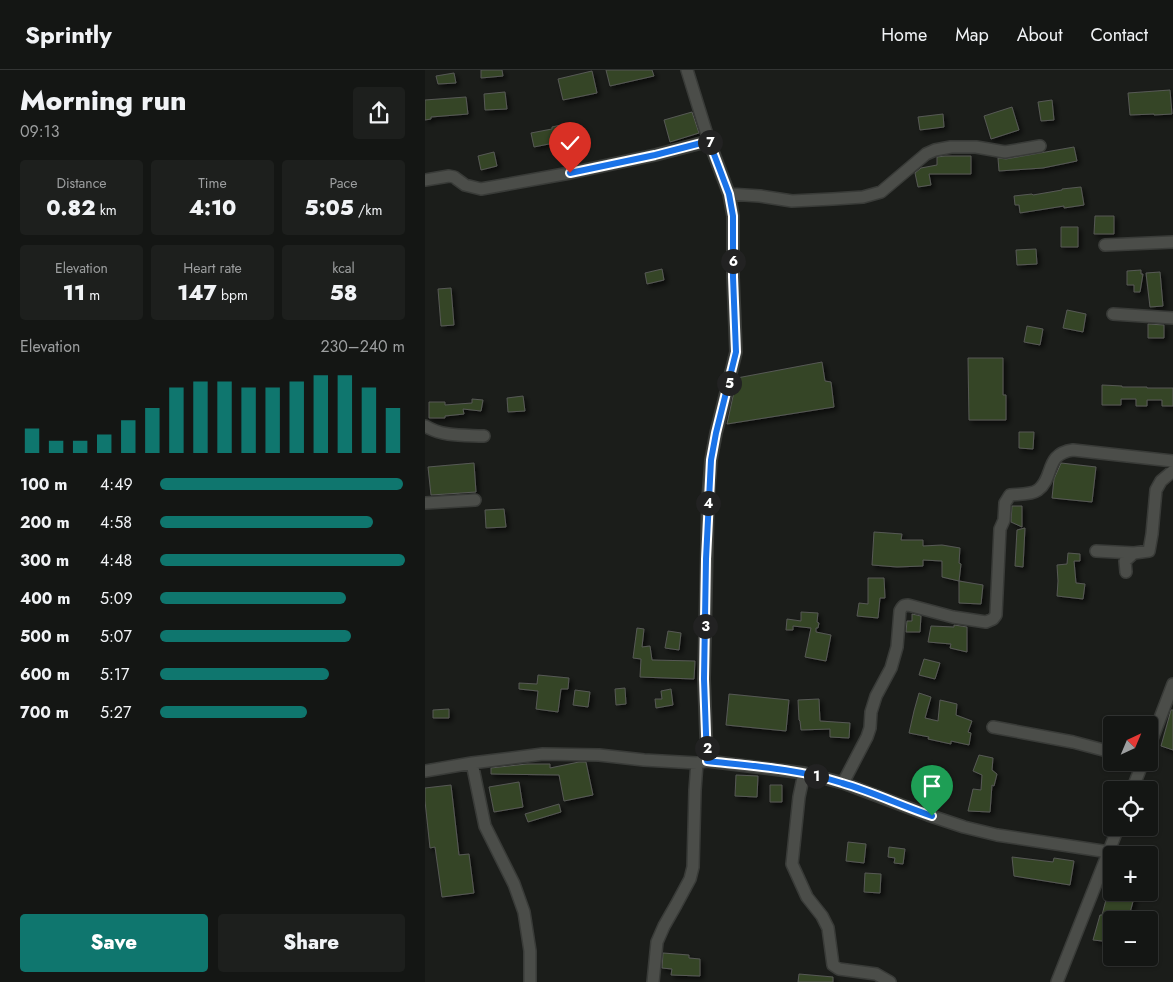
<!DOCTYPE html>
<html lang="en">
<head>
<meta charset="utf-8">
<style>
  :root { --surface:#141614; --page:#1d1f1d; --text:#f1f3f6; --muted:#9d9fa0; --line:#333534; --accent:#0f766e }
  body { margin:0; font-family:Jost,sans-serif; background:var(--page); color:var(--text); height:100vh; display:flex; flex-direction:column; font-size:19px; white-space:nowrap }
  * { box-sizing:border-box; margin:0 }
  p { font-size:16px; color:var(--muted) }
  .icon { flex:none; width:28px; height:28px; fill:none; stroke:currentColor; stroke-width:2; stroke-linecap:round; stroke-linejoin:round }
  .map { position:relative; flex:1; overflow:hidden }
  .details { display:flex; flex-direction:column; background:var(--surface); width:425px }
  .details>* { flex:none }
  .needle { width:32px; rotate:44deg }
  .buttons { position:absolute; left:678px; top:646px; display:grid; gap:10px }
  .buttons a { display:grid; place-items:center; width:55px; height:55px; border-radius:5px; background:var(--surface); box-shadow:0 1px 4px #0004,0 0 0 1px var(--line); font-size:25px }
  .pin { position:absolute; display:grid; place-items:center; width:42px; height:42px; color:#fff; margin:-51px -21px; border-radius:50% 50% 50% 0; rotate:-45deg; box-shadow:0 0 5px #0007 }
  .pin .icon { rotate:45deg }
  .km { position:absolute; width:25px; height:25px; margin:-12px; border-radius:50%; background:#222; color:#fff; font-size:14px; line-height:25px; text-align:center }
  .round { display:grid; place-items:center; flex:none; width:52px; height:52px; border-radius:5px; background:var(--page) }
  .overview { display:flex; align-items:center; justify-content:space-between; height:85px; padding:0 20px }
  h1 { font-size:28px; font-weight:800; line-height:38px }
  .figures { display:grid; grid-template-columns:repeat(3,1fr); gap:8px; height:85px; padding:5px 20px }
  .figures div { display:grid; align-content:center; border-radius:5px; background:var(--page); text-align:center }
  .figures b { font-size:21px; font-weight:800 }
  .figures small { font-size:14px; font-weight:400 }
  .figures p { font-size:14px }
  .chart { height:140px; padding:10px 20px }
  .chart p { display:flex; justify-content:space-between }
  .chart svg { width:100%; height:90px; margin-top:5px; stroke:var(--accent); stroke-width:6 }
  .button { display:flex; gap:10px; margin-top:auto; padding:10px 20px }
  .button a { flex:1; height:58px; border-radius:5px; background:var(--accent); color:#fff; font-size:20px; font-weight:800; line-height:58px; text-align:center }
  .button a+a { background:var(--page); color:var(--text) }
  ul { padding:0 20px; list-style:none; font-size:16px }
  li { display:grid; grid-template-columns:80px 60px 1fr; align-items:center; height:38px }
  li i { height:12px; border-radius:6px; background:var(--accent) }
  header { display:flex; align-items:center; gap:30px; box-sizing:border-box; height:70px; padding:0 25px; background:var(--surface); border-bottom:1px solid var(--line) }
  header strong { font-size:24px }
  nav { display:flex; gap:28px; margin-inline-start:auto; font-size:18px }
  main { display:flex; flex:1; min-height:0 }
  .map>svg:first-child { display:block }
  .building { fill:#344527; stroke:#575955; filter:url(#shadow) }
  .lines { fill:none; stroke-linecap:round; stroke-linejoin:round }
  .minor-casing { stroke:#393b38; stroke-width:14 }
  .minor { stroke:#4b4d49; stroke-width:11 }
  .route-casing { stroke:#fff; stroke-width:10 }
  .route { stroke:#1a73e8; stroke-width:6 }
</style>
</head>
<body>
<header>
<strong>Sprintly</strong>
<nav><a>Home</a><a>Map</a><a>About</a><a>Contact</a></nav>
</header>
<main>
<section class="details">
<div class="overview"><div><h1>Morning run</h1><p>09:13</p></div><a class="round"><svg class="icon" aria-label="share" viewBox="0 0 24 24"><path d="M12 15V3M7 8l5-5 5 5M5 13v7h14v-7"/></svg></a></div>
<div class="figures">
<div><p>Distance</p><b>0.82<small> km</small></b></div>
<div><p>Time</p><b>4:10</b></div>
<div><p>Pace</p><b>5:05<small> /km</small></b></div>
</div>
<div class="figures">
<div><p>Elevation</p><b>11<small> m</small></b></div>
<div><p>Heart rate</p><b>147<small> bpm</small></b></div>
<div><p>kcal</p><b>58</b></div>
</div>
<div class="chart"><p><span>Elevation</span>230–240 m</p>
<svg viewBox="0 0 160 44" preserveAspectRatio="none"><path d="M5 44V32M15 44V38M25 44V38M35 44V35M45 44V28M55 44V22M65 44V12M75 44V9M85 44V9M95 44V12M105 44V12M115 44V9M125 44V6M135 44V6M145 44V12M155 44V22"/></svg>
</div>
<ul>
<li><b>100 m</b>4:49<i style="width:99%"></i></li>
<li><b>200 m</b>4:58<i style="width:87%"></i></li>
<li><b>300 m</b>4:48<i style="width:100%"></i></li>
<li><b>400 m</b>5:09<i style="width:76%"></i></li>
<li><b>500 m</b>5:07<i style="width:78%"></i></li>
<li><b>600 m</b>5:17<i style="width:69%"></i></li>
<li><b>700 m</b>5:27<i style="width:60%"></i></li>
</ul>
<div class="button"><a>Save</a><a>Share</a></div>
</section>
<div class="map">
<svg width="748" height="912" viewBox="0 0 748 912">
  <defs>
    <filter id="shadow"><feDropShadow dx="3" dy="3" stdDeviation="2.5" flood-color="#0009"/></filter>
  </defs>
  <rect width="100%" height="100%" fill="#1b1d1a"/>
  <path class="building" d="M56,0H77L78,6L56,8Z
    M181,0H227L229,6L185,16Z
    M167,1L172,23L138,30L133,9Z
    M29,3L31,13L13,14L11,6Z
    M745,20L747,44L729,45V44L705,45L703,23Z
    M80,22L82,39L60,40L59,24Z
    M41,27L43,44L6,47V49L0,50V30Z
    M627,30L629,50L616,51L613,32Z
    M587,37L594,60L566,69L559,46Z
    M267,42L274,63L245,72L239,50Z
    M518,44L519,57L495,60L493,47Z
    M140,54L144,70L109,77L106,63L127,59V57Z
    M649,77L652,91L618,98L574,101L573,88L581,89Z
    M69,82L72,96L56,100L53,86Z
    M520,86H546V104H504L506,115L493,117L490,103L496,98L512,95V87Z
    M656,117L659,135L639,138V136L595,143L594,135H590L589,126L607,124L608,125L637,120V119Z
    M670,146H689V164H669Z
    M636,157H653V177H636Z
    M611,179L612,194L592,195L591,180Z
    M237,199L239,210L222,214L220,203Z
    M716,200V204H718L715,222H709V215H702V201Z
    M735,202L738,236L725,237L721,203Z
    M26,218L29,255L16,256L13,219Z
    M642,240L661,244L658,262L638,258Z
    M723,254L739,255V268H723Z
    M602,256L618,259L615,275L599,272Z
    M543,288H578V325H581V350H544Z
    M397,292L400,311L406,312L409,337L302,354L312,308Z
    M677,315L697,316V317H722V318H748V336H737V330H722V336H711V329H696V335H677Z
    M98,326L100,341L83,342L82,328Z
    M47,329L58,330L56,341L38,339L39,344L20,346V348H4V332H20V335L47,333Z
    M594,362H609L608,379L594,378Z
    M49,393L51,422L6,425L3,397Z
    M636,393L671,397L667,432L627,428L629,409Z
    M587,436H597V457L586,452Z
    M79,439L81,457L61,458L60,440Z
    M600,458L598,497L590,496L592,460Z
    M449,462L477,464L476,470H498V476L517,475L535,478L534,493L536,494L534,511L517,507V491L498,490V496L472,497L447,495Z
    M643,483L655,484V491H649L651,513L660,514L658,529L632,526L633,511L632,495L642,494Z
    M443,508H459L460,528H455L453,548L432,546L434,533L443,534Z
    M534,511L558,515L556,534L534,533Z
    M376,542L393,543L392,552L394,553L393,558H391V562L406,565L401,591L380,587L386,558L368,556V560H361L362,549L376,551Z
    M487,544L496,546L495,562H481L482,551H487Z
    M529,555L542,557V582L525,578L526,574L503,572L506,556L529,557Z
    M212,558L219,559L217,577L225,576L227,590L270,591L269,609L215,607L216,589L208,588Z
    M243,561L256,563L254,580L240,578Z
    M499,589L515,593L510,609L494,605Z
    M113,605L144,608L143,619H136L133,642L111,639L113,621L94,619V613L112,614Z
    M200,618L201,634L191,635L190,619Z
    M246,619L248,635L231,638L230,629H237L236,621Z
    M150,620L165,622L163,637L148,635Z
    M494,623L506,627L500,648L513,651L515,630L532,634L531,645L547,651L543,662L546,663L544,675L526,671V674L503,669L504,667L484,663L489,641Z
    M304,624L364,630L361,661L301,655Z
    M394,629L395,651L425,653L424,668L405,667V659L376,660L375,651L374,650L373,630Z
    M24,639V648H8V640Z
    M746,640H748V680L736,676Z
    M554,685L568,688L567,700L572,704L569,716L567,715L565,742L543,741L548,719L556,720L557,705L548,701Z
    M154,692H161L168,725L139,731L134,705L66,704V698L102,694H125V698Z
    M311,705L333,706L332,727L310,726Z
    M94,712L98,737L69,742L64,717Z
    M26,715L34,785L44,784L49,823L17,827L10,777L5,778L0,731V718Z
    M345,715H357V732H345Z
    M134,734L136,742L103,752L100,744Z
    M423,772L441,774L439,793L421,791Z
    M464,777L480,779L478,794L469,793L470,788L463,787Z
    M587,787L628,792L629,788L649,791L645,815L589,806Z
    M440,803L456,804L455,823L439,822Z
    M683,822H704L710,824L703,850H686V872L668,870L675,845H677Z
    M238,883L264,885V888L275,889V906L246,905L247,899L237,898Z
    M374,904L408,907V912H373Z"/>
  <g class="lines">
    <g class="minor-casing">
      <path id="minor" d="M262,0L284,71L304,124L308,146V207L311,282L291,363L286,390L283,429L279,609L282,691
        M0,110L24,106L29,107L40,115L56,119L145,103L230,85L284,71
        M304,124L335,126L367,131L408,129L438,127L456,122L501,84L510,80L526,77H551L580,82L615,76
        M680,175L748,172
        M688,244L748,248
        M0,356C18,367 39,365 59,366
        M0,433L50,430
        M671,481L709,483
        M701,502L700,491L709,483L724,481L727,464L731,420L736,411L748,401
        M568,657L648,672L686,682
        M724,677L748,614
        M47,693L60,756L89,814L99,842L105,881V912
        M0,701L47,693L118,684L174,685L219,690L272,693L282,691L379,703L418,713L503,745L539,757L572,765L684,782
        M379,703L374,727L367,794L382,827L397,846L403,858L408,895L414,899L451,904L465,912
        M418,713L442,667L445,658L446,642L451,626L466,598L472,577L475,541C477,537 478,535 483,535L528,547L561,552L568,549L571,545L575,459L579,450L580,433L585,425C593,424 606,425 613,420C630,407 619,384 648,380L748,391
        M707,720L718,692
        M228,912L232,872L239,856L251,835L265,809L268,797L270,720L272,693
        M632,912L693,758"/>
    </g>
    <use href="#minor" class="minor"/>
  </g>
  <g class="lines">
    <g class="route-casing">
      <path id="route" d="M145,103L230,85L284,71L304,124L308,146V207L311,282L291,363L286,390L281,489L279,609L282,691C328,696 374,699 417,713C448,722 477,736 507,746"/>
    </g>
    <use href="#route" class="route"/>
  </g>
</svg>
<div class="buttons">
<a><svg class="needle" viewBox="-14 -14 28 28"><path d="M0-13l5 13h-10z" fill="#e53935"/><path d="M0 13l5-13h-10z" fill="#9d9fa0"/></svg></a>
<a><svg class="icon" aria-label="locate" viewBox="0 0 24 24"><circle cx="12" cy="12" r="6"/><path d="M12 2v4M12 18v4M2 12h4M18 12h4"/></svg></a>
<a>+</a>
<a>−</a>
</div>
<div class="pin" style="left:507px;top:746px;background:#1e9e55"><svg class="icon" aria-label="arrive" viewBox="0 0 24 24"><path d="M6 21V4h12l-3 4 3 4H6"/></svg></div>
<div class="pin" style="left:145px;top:103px;background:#d93025"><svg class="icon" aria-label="check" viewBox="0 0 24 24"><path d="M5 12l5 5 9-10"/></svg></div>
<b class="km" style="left:391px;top:706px">1</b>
<b class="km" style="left:282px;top:678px">2</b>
<b class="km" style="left:280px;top:556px">3</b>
<b class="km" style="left:283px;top:433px">4</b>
<b class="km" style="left:304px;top:313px">5</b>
<b class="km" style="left:308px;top:191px">6</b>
<b class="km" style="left:285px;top:72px">7</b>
</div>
</main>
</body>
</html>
